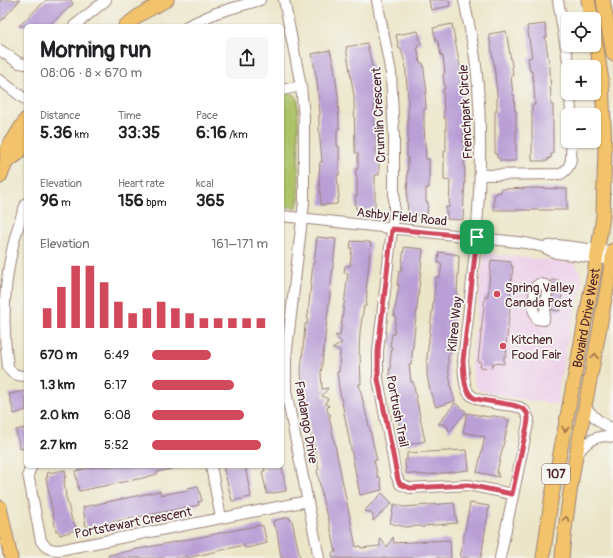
<!DOCTYPE html>
<html lang="en">
<head>
<meta charset="utf-8">
<style>
  :root { --surface:#fff; --page:#f6f6f6; --text:#202124; --muted:#757577; --accent:#d1495b }
  body { margin:0; font-family:Pangolin,sans-serif; background:var(--page); color:var(--text); height:100vh; display:flex; flex-direction:column; font-size:15px; white-space:nowrap }
  * { box-sizing:border-box; margin:0 }
  p { font-size:13px; color:var(--muted) }
  .icon { flex:none; width:22px; height:22px; fill:none; stroke:currentColor; stroke-width:2; stroke-linecap:round; stroke-linejoin:round }
  .map { position:relative; flex:1; overflow:hidden }
  .panel { position:absolute; left:24px; top:24px; width:260px; height:444px; display:flex; flex-direction:column; background:var(--surface); border-radius:6px; box-shadow:0 1px 3px #0004 }
  .panel>* { flex:none }
  .tools { position:absolute; left:561px; top:12px; display:grid; gap:8px }
  .tools a { display:grid; place-items:center; width:40px; height:40px; border-radius:6px; background:var(--surface); box-shadow:0 1px 3px #0004; font-size:20px }
  .pin { position:absolute; display:grid; place-items:center; width:34px; height:34px; color:#fff; margin:-17px; border-radius:8px; box-shadow:0 2px 6px #0006 }
  .round { display:grid; place-items:center; flex:none; width:42px; height:42px; border-radius:6px; background:var(--page) }
  .summary { display:flex; align-items:center; justify-content:space-between; height:68px; padding:0 16px }
  h1 { font-size:22px; font-weight:700; line-height:30px }
  .stats { display:grid; grid-template-columns:repeat(3,1fr); gap:6px; height:68px; padding:4px 16px }
  .stats div { display:grid; align-content:center }
  .stats b { font-size:17px; font-weight:700 }
  .stats small { font-size:11px; font-weight:400 }
  .stats p { font-size:11px }
  .chart { height:112px; padding:8px 16px }
  .chart p { display:flex; justify-content:space-between }
  .chart svg { width:100%; height:72px; margin-top:4px; stroke:var(--accent); stroke-width:6 }
  ul { padding:0 16px; list-style:none; font-size:13px }
  li { display:grid; grid-template-columns:64px 48px 1fr; align-items:center; height:30px }
  li i { height:10px; border-radius:5px; background:var(--accent) }
  .map>svg:first-child { display:block }
  .built { fill:#edd1e9 }
  .green { fill:#adc368; stroke:#7c714a }
  .building { fill:#ba9fd6 }
  .lines { fill:none; stroke-linecap:round; stroke-linejoin:round }
  .minor-casing { stroke:#9b827a; stroke-width:12 }
  .major-casing { stroke:#9b827a; stroke-width:15 }
  .minor { stroke:#fff; stroke-width:10 }
  .major { stroke:#f2c36a; stroke-width:13 }
  .oneway { stroke:#9e714a }
  .route-casing { stroke:#fff; stroke-width:8 }
  .route { stroke:#d1495b; stroke-width:5 }
  .poi-dot { fill:#d1495b; stroke:#f6f6f2; stroke-width:1.5 }
  .labels { text-anchor:middle; stroke-width:3.5; stroke-linejoin:round; paint-order:stroke }
  .shield { fill:#f6f6f2; stroke:#7e6067; stroke-width:1 }
  .shield-label { font-size:12px; font-weight:bold; fill:#4a1f2b }
  .street-label { font-size:13px; fill:#4a1f2b; stroke:#f6f6f2 }
  .poi-label { font-size:13px; fill:#4a1f2b; stroke:#f6f6f2; text-anchor:start }
</style>
</head>
<body>
<div class="map">
<svg width="613" height="558" viewBox="0 0 613 558">
  <rect width="100%" height="100%" fill="#f6f6f2"/>
  <filter id="ink" filterUnits="userSpaceOnUse"><feTurbulence type="fractalNoise" baseFrequency=".025" numOctaves="2"/><feDisplacementMap in="SourceGraphic" scale="8" xChannelSelector="R" yChannelSelector="G"/><feConvolveMatrix kernelMatrix="1 2 1 2 8 2 1 2 1" color-interpolation-filters="sRGB"/></filter>
  <filter id="wash" filterUnits="userSpaceOnUse"><feTurbulence type="fractalNoise" baseFrequency=".012" numOctaves="4" result="noise"/><feDisplacementMap in="SourceGraphic" scale="16" xChannelSelector="R" yChannelSelector="G"/><feGaussianBlur stdDeviation="0.9" result="paint"/><feColorMatrix in="noise" values="0 0 0 0 0 0 0 0 0 0 0 0 0 0 0 0 0 1.4 0 .05"/><feComposite in="paint" operator="in"/></filter>
  <g filter="url(#wash)">
    <rect width="100%" height="100%" fill="#ece6c9"/>
    <path class="built" d="M484,253L573,263L576,264L583,279L581,291L570,329L560,380L557,405L483,392L475,387L471,364Z"/>
    <path class="green" d="M291,93L295,95L298,99L299,199L297,206L295,208L282,206V95Z"/>
    <g id="blocks">
      <path class="building" d="M0,0H20L0,22Z
        M46,0H71L73,4L48,26H19Z
        M429,0H449L450,6L431,10Z
        M452,24L461,72L463,104H464L463,136L465,177L463,220L447,219V213H446V207H449L450,181L444,180V151H446V118H444L443,89H445L443,74L445,73L443,56H441L438,41H436L433,28Z
        M545,24L547,37H545L550,68L551,105H553V154H551V158H548V161H532V105H535L534,87L532,71H530L528,58L532,57L527,26Z
        M418,31L421,44L417,45L420,63H423L427,93H425L426,109H424V126L426,159H429V188H426V202H428L427,215H408L407,201L408,157H407V143H408V97L405,63L401,49H399L396,35Z
        M506,31L512,66L513,76H511L513,95H514L515,111H516V161H500V158H497V154H495V111H497V94L494,65L489,34Z
        M367,43L374,75H375L376,89H374V124H376V162H379V175H375V209H369V210H361V208L356,209L355,196H357V177H356V169H358V153H355L354,96L346,47Z
        M330,50L334,66L338,96L339,129H337V146H339V175H337L339,198H338L337,204L321,205L319,178L320,162H322L319,129V115H320L317,81L312,54Z
        M532,188L567,189V210H494V194H497V192H501V189Z
        M317,237L336,239L321,373L322,389L328,388L322,396L328,399L325,403L329,406L327,408L328,413L331,415L329,416L356,547L360,546L361,548L380,546V538L387,547L393,537L394,543L450,540L451,558H333L332,553L336,552L327,513H326L323,501L317,470L319,469L312,437H311L306,406H304L301,393L303,392L301,371L304,338L305,324H307L313,263H314Z
        M351,241L370,242L369,243H371L366,292H367L366,306H364L360,331L359,354H360L361,384H359L377,460H374L378,478L380,477L382,490L360,495L339,387L337,372H339L340,350L332,349L342,343L335,335L340,336L348,273H344L345,266H350L352,248H350Z
        M404,247L423,249L411,365L409,364L411,382H413L425,441L406,445V442H404L402,430H400L389,369H391L390,364L392,347L390,346L392,334H394L396,316H394L399,285H397L399,271H401Z
        M439,252L459,255V258L457,293L453,323H452L450,341L451,342L450,354H448V368L451,385H450L455,401L436,407L430,391L427,375V356L436,277H440L442,264L438,263Z
        M491,260L511,262V266H513L509,306H510L506,346H507L506,356H504V364L493,363L492,368L480,367L481,362H478L485,296H488Z
        M551,280H558L557,284H563L560,311L552,310L553,291Z
        M26,391V410L14,414L9,394Z
        M455,403L466,412L449,432L448,427L444,424H438Z
        M467,413L489,417L490,416H495L509,420L497,472L499,477L477,472L485,437L463,432Z
        M24,428V430L26,429V448L20,449L16,430Z
        M467,450L469,470L424,475L406,473L405,460H407V453Z
        M100,466H172V469L157,472V474L143,478L79,491L75,471Z
        M223,466H245L251,497L232,501Z
        M264,466H282L286,491L267,494L262,472L265,471Z
        M65,470L66,477H64L65,481H64L66,497L72,520L75,525L76,530L60,535L59,531H56L46,477H48L47,473Z
        M198,486L202,501L198,502L199,505L86,527L83,507L160,491L161,495L188,490V488Z
        M382,493L392,503L373,521V515L370,512L364,511Z
        M454,503L457,523L424,526L423,528L420,526L405,527L390,523L394,504L404,507Z
        M470,503L489,506L481,558H460Z
        M289,517L290,520H292L300,558H281L277,531L275,527H274L273,521Z
        M261,525V526H263L267,543L252,547L245,548L244,545L187,558V556L180,558H109L108,555Z"/>
    </g>
  </g>
  <g filter="url(#ink)">
    <use href="#blocks" fill-opacity="0" stroke="#9b827a" stroke-width="1"/>
    <g class="lines">
      <g class="minor-casing">
        <path id="minor" d="M284,0L301,86L304,117V202L286,358V391L319,558
          M377,0L391,73L394,138V213L378,351V379L396,475L400,484L410,488L468,485L512,494
          M464,0C469,25 475,50 477,75C486,171 474,266 463,361C464,371 463,383 468,392C474,403 507,405 519,407L524,410L529,419L500,558
          M558,0L569,67
          M74,26L106,0
          M187,26L216,13L260,0
          M0,50L19,63L26,64
          M0,80L26,100
          M282,90L301,86
          M570,93L571,115
          M480,175L561,174C574,166 571,155 571,141
          M26,203C6,256 0,311 8,367C12,375 18,376 26,376
          M282,216L526,243L543,247L556,253L613,260
          M543,247L557,245L613,252
          M539,284L545,285L547,290L544,320L537,319L533,309L535,287Z
          M585,407C594,416 600,425 613,428
          M576,457C584,442 597,434 613,437
          M32,466L28,474L29,479L41,541C46,548 50,550 59,550L308,501
          M211,466L221,518"/>
      </g>
      <g class="major-casing">
        <g id="major">
          <path d="M588,0L592,19"/>
          <path d="M603,0L613,54"/>
          <path d="M125,26L141,14L167,0"/>
          <path d="M7,161L17,155L26,140"/>
          <path d="M0,177L7,161L6,151L26,119"/>
          <path d="M0,507L11,558"/>
          <path id="s1" d="M543,558L551,501L594,274L603,216L605,147L602,81L594,28"/>
          <path d="M562,558C569,480 586,404 600,327C604,302 610,276 613,250"/>
        </g>
      </g>
      <use href="#minor" class="minor"/>
      <use href="#major" class="major"/>
    </g>
    <defs><path id="oneway-chevron" d="M-2-3.5L2.5 0L-2 3.5" fill="none" stroke-width="1.6" stroke-linecap="round" stroke-linejoin="round"/></defs>
    <g class="oneway">
      <use href="#oneway-chevron" transform="translate(595 356) rotate(-80)"/>
      <use href="#oneway-chevron" transform="translate(565 429) rotate(101)"/>
      <use href="#oneway-chevron" transform="translate(566 519) rotate(-82)"/>
    </g>
  </g>
  <g class="lines" filter="url(#ink)">
    <g class="route-casing">
      <path id="route" d="M392,229L477,237L463,361C464,373 463,391 474,398C487,403 521,402 527,413C529,418 528,422 527,426L512,494L468,485L410,488L400,484L398,480L378,379V351Z"/>
    </g>
    <use href="#route" class="route"/>
  </g>
  <g class="poi-dot">
    <circle cx="497" cy="294" r="4"/>
    <circle cx="503" cy="346" r="4"/>
  </g>
  <g class="labels">
    <rect class="shield" x="542" y="464" width="28" height="20" rx="3"/>
    <g class="shield-label">
      <text x="556" y="478">107</text>
    </g>
    <g class="street-label">
      <text transform="translate(465 112) rotate(-93)" y="5">Frenchpark Circle</text>
      <text transform="translate(378 115) rotate(-93)" y="5">Crumlin Crescent</text>
      <text transform="translate(402 216) rotate(6)" y="5">Ashby Field Road</text>
      <text dy="5" stroke="none"><textPath href="#s1" startOffset="244">Bovaird Drive West</textPath></text>
      <text transform="translate(454 324) rotate(-84)" y="5">Kilrea Way</text>
      <text transform="translate(398 411) rotate(79)" y="5">Portrush Trail</text>
      <text transform="translate(307 422) rotate(80)" y="5">Fandango Drive</text>
      <text transform="translate(133 522) rotate(-11)" y="5">Portstewart Crescent</text>
    </g>
    <g class="poi-label">
      <text x="505" y="292">Spring Valley<tspan x="505" dy="15">Canada Post</tspan></text>
      <text x="511" y="344">Kitchen<tspan x="511" dy="15">Food Fair</tspan></text>
    </g>
  </g>
</svg>
<div class="tools">
<a><svg class="icon" aria-label="locate" viewBox="0 0 24 24"><circle cx="12" cy="12" r="6"/><path d="M12 2v4M12 18v4M2 12h4M18 12h4"/></svg></a>
<a>+</a>
<a>−</a>
</div>
<div class="pin" style="left:477px;top:237px;background:#1e9e55"><svg class="icon" aria-label="arrive" viewBox="0 0 24 24"><path d="M6 21V4h12l-3 4 3 4H6"/></svg></div>
<section class="panel">
<div class="summary"><div><h1>Morning run</h1><p>08:06 · 8 × 670 m</p></div><a class="round"><svg class="icon" aria-label="share" viewBox="0 0 24 24"><path d="M12 15V3M7 8l5-5 5 5M5 13v7h14v-7"/></svg></a></div>
<div class="stats">
<div><p>Distance</p><b>5.36<small> km</small></b></div>
<div><p>Time</p><b>33:35</b></div>
<div><p>Pace</p><b>6:16<small> /km</small></b></div>
</div>
<div class="stats">
<div><p>Elevation</p><b>96<small> m</small></b></div>
<div><p>Heart rate</p><b>156<small> bpm</small></b></div>
<div><p>kcal</p><b>365</b></div>
</div>
<div class="chart"><p><span>Elevation</span>161–171 m</p>
<svg viewBox="0 0 160 44" preserveAspectRatio="none"><path d="M5 44V32M15 44V19M25 44V6M35 44V6M45 44V16M55 44V28M65 44V35M75 44V32M85 44V28M95 44V32M105 44V35M115 44V38M125 44V38M135 44V38M145 44V38M155 44V38"/></svg>
</div>
<ul>
<li><b>670 m</b>6:49<i style="width:51%"></i></li>
<li><b>1.3 km</b>6:17<i style="width:71%"></i></li>
<li><b>2.0 km</b>6:08<i style="width:79%"></i></li>
<li><b>2.7 km</b>5:52<i style="width:94%"></i></li>
</ul>
</section>
</div>
</body>
</html>
